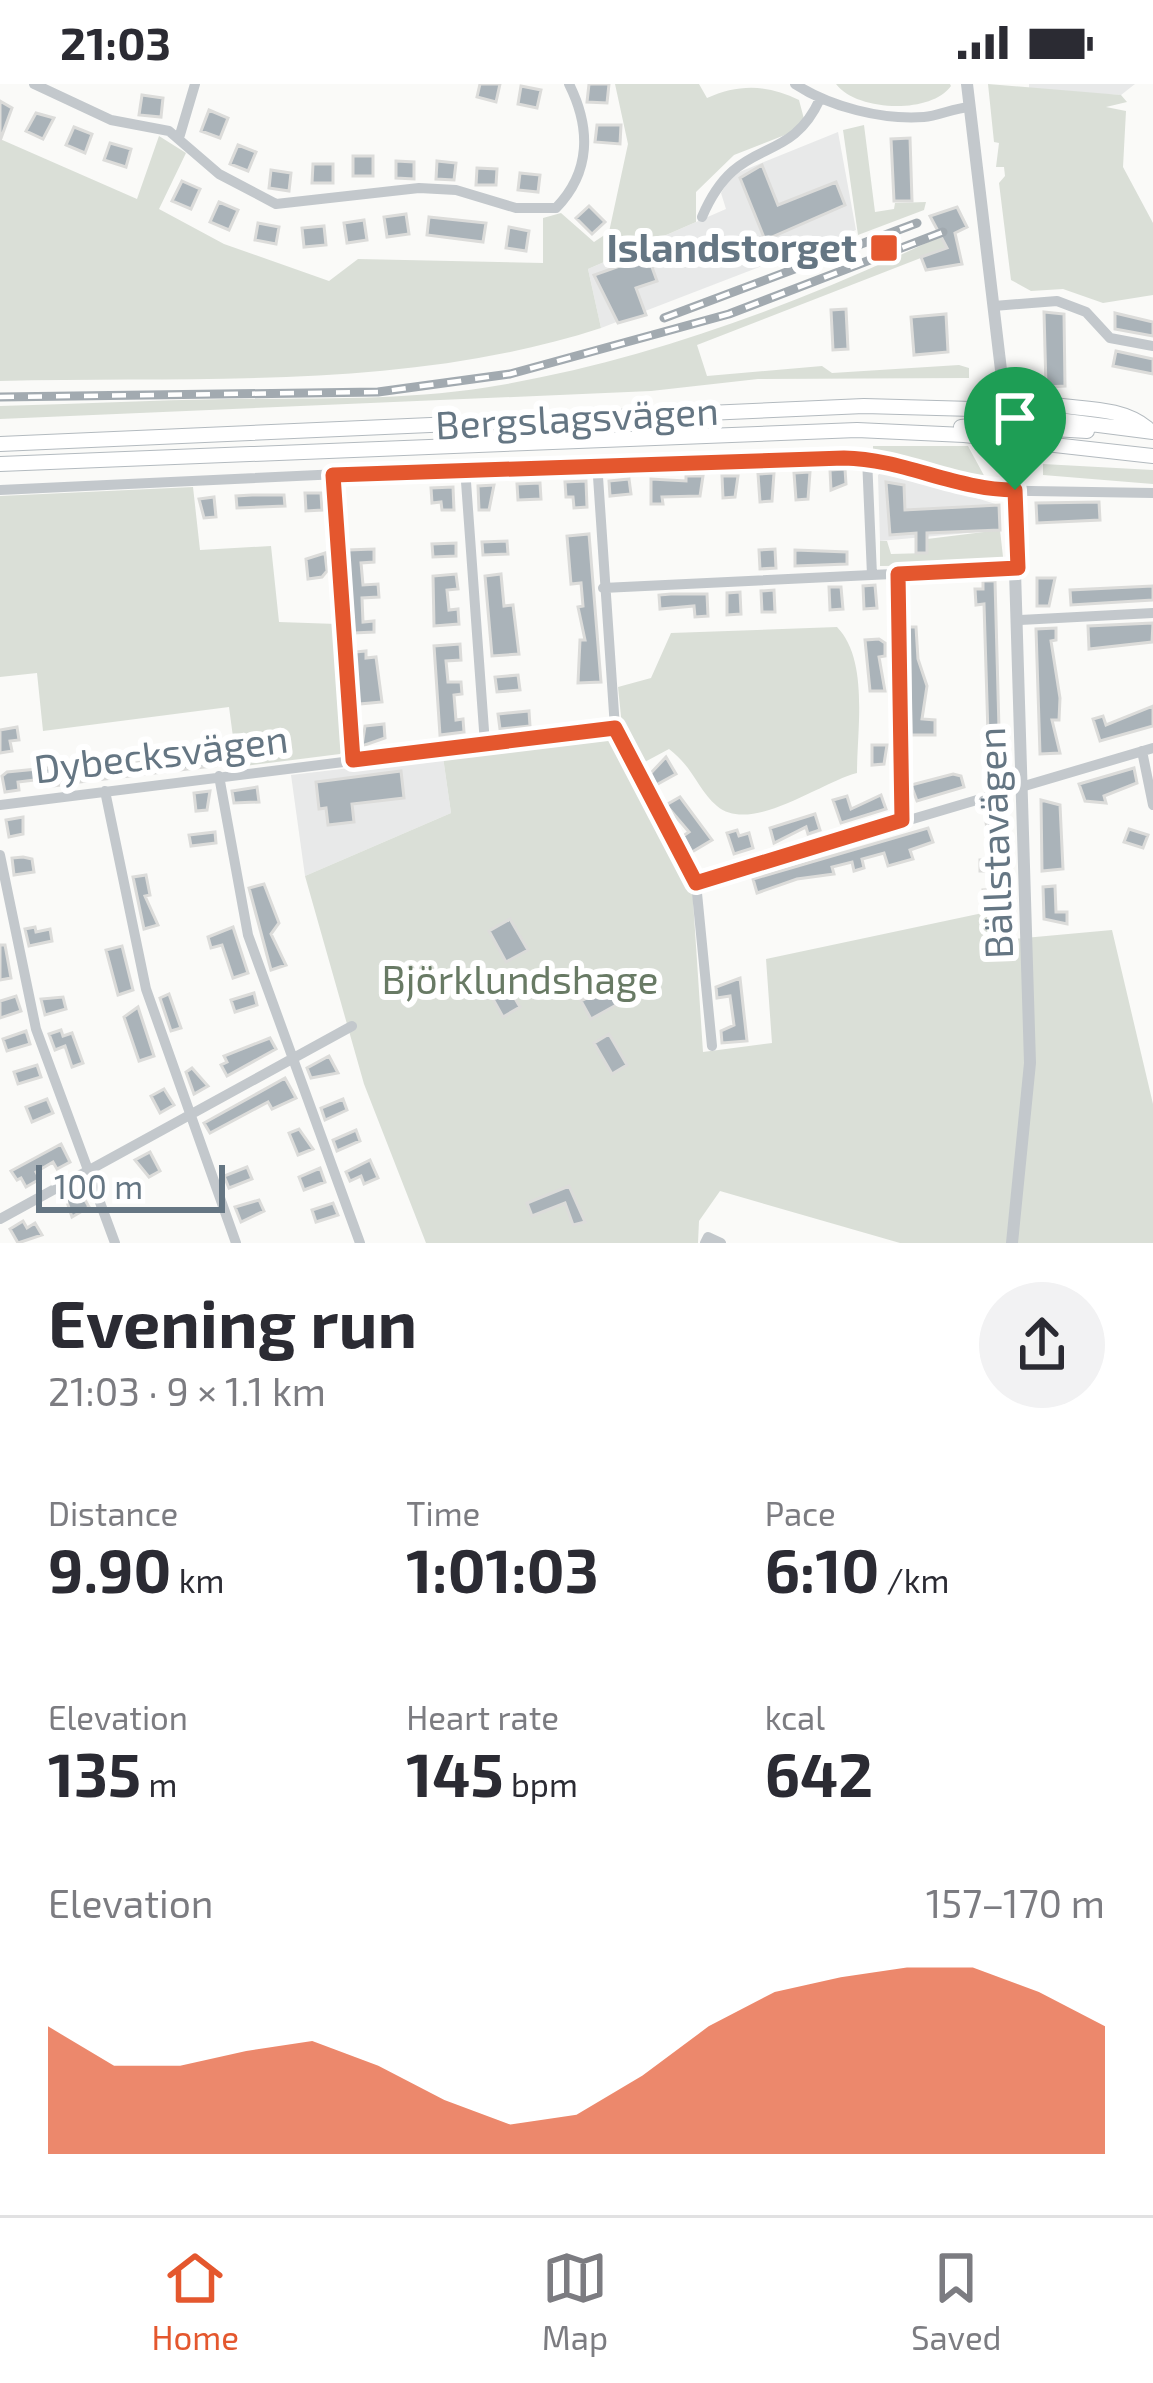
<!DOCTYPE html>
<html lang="en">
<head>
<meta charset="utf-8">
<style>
  :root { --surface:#fff; --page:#f2f2f3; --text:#2b2b33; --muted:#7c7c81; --line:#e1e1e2; --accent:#e4572e }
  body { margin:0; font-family:"Exo 2",sans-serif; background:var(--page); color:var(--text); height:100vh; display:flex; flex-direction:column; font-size:45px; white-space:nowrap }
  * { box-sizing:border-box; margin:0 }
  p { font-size:39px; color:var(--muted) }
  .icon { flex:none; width:66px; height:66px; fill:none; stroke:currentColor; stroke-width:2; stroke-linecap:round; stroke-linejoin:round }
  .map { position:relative; height:1159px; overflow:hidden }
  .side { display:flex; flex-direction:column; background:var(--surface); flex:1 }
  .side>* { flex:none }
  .scale { position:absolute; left:36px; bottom:30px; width:189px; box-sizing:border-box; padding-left:12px; border:6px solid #657683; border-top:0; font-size:33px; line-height:42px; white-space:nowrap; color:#657683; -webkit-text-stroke:9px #fff; paint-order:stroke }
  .pin { position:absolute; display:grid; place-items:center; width:102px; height:102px; color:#fff; margin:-123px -51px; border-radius:50% 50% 50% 0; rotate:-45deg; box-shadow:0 0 12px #0007 }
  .pin .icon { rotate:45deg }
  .round { display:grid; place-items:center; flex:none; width:126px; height:126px; border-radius:63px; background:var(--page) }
  .summary { display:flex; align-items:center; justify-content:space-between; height:204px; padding:0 48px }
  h1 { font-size:66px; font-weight:700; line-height:90px }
  .metrics { display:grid; grid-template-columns:repeat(3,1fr); gap:18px; height:204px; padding:12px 48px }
  .metrics div { display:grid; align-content:center }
  .metrics b { font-size:60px; font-weight:700 }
  .metrics small { font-size:33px; font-weight:400 }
  .metrics p { font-size:33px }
  .chart { height:336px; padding:24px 48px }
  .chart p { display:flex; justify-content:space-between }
  .chart svg { width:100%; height:216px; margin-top:12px; fill:var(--accent); opacity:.7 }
  .status { display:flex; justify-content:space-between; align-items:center; height:84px; padding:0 60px; background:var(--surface); direction:ltr }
  .status svg { height:33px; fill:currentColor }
  .dock { display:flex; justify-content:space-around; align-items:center; height:168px; border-top:3px solid var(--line); background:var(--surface); font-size:33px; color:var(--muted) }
  .dock a { display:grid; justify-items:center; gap:6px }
  .dock .selected { color:var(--accent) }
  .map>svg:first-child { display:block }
  .built { fill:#e8e9e9 }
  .green { fill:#dadfd7 }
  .building { fill:#aab3b9; stroke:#dcdcda; stroke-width:3 }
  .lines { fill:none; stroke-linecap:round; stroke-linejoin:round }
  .secondary-casing { stroke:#b3babf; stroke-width:16 }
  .minor { stroke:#c3c8cc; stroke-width:10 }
  .tertiary { stroke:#c3c8cc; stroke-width:12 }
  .secondary { stroke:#fff; stroke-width:14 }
  .rail-casing { stroke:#a2aab0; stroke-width:9 }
  .rail { stroke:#fff; stroke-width:4.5; stroke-dasharray:14; stroke-linecap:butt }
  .route-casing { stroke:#fff; stroke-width:24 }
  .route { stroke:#e4572e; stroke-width:15 }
  .poi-dot { fill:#e4572e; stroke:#fff; stroke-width:4.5 }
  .labels { text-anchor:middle; stroke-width:12; stroke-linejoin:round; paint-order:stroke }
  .poi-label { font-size:39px; font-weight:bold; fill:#657683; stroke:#fff; text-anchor:end }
  .street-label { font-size:39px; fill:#657683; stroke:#fff }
  .park-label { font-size:39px; fill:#687a64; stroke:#fff }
</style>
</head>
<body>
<div class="status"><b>21:03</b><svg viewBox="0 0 49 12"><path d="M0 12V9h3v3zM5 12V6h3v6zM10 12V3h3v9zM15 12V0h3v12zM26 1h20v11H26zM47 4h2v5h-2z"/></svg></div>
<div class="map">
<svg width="1153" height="1159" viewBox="0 0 1153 1159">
  <rect width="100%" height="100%" fill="#fafaf8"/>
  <path class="built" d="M1029,0H1135L1121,11L1029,6Z
    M838,48L856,146L601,244L588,185L726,125L721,109L732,91Z
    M884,386L999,421L1000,446L880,457L878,391Z
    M443,673L451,729L305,792L291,691Z"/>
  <path class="green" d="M615,0H699L707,14C738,0 767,0 799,16L804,35L790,49L734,71L696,108V138L588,185L601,244C407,307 202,292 0,297V55L137,115L159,52L186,69L159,125L224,160L329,197L358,175L543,179V134L561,129L594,158L609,148L628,60Z
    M836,0H950L951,2C930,31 856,27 836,0Z
    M988,0L1121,11L1127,18L1106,23L1126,27L1123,83L1153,139V211L1103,219L1063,205L1031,207L1011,196L999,99L1005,92L1004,83H996L999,59L994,58Z
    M864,41L875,128L894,125L895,119L926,118L924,126L858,151L843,46Z
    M941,152L949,163L697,261L707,292L822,282L832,289L959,281L969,284V294L758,295L651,307L0,335V322C76,320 152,316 228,315C318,314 412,317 501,301C654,274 801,219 941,152Z
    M873,362H968L987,397L873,365Z
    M1043,380L1153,386V400L1043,391Z
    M193,403L200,466L271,462L279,538L337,540L347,662L340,670L237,683L229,623L43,647L37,589L0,593V412Z
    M1000,446L1003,473L996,481L880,482V457H887L891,470L927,469V455Z
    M837,543C869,576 857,645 857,689C821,698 751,751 717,722C698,706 694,684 669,665L641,680L622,642L618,603L651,594L671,549Z
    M603,653L622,665L692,801L703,968L772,959L766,875L1011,823L1013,855L1112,846L1153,1020V1159H900L720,1107L699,1137L698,1159H426L364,1000L305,792L451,729L443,673Z"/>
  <path class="building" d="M480,0H500L496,18L477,13Z
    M589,0H609L607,19L587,18Z
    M521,2L541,6L537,24L518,20Z
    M142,11L163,14L161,33L139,31Z
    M0,17L12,24L0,57Z
    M209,26L228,34L220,54L201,47Z
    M36,29L54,34L43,55L26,47Z
    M597,41H621L620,60L595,58Z
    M74,43L92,50L85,69L66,61Z
    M910,54L912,117H894L891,55Z
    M110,59L131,65L126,83L104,76Z
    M238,61L256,68L248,87L230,80Z
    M353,72H373V92H353Z
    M396,77L414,78V95L396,94Z
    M437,77L456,79L454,96L436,95Z
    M313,80H333V99H312Z
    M762,81L778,121L836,98L845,121L765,156L740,94Z
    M477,84L497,85L496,101H476Z
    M271,86L291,89L289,107L269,104Z
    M520,89L540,91L538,108L518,106Z
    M182,97L200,105L191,125L172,117Z
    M219,118L238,126L229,146L210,138Z
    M589,122L605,138L592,150L576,134Z
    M957,123L967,143L955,149L962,180L926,186L921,173L947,164L930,132Z
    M406,130L409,150L387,153L384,133Z
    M429,133L486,139L483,158L427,151Z
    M364,136L367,156L347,159L344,139Z
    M258,139L279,143L276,160L255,156Z
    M324,142L326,161L304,163L302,144Z
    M509,143L529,147L526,167L506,164Z
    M648,172L657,197L636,204L646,231L618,239L594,191Z
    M846,225L848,265L833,266L831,226Z
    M1044,228L1064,230L1065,302L1046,303Z
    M1115,229L1153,238V252L1115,245Z
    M946,230L948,268L914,271L911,233Z
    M1116,267L1153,275V290L1113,282Z
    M845,385L846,400L831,406L830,386Z
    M810,388L808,415L796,416L794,389Z
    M774,389L772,417L760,418L758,390Z
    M686,392H703L700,412L662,413L663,420H651V395L686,397Z
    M722,392H738L735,413L723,414Z
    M629,395L631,410L610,412L609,397Z
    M586,397L587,423L574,424L573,413H566L565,398Z
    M886,398L904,401L905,426L999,421L1000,446L927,449V469H916V449L890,451Z
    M540,399L541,415L518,416L517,400Z
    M494,401L489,426H479L478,402Z
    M453,403L454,426H442L441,418L432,419L431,404Z
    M305,409H321L322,426L306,427Z
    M252,411H284L285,422L237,424L236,412Z
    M214,413L216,433L204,434L199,415Z
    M1099,418L1100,436L1037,439L1036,419Z
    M589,450L601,598L578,599L580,556H585L578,523L583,522L581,499L571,500L567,452Z
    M507,457L508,470L483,471L482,458Z
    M456,459V472L433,473L432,460Z
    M374,465V478L361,479L363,501L378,500L379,513L362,514L363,538L374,537V548L354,549L348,466Z
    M775,465L776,484L760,485L759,466Z
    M795,466L847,468V480L795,482Z
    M325,469L327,487L322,493L308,495L306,475Z
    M456,490L458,505L447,506L449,526L458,525L459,540L434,542L433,492Z
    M501,490L504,522L513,521L519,570L492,572L485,492Z
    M1037,494H1055L1049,522H1037Z
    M983,497H995L1000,682L989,683L984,520L976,521L975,505H983Z
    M875,501L877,524L864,525L863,502Z
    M1153,502V516L1071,521L1070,506Z
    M829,503H841L843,525L830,526Z
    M774,506L775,528H762L761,507Z
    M740,508L741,530L727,531V509Z
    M671,510H707L708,532L695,533L694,522L660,525L659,511Z
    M1153,539L1152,558L1089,565L1088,542Z
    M909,543H916L918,575L927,602L922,635L935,636V651H911Z
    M1056,544V556L1051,557L1060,614L1059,636H1052L1060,669L1040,670L1036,545Z
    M879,555L885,559V572L879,573L885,607H870L865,556Z
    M460,560L461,576L446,577L448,598H461L462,610L454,611L456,636L463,635L464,648L440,651L434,562Z
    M366,567V574L376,573L382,618L359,620L355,568Z
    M518,591L520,606L497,608L495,593Z
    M1153,622V642L1100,657L1093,635L1103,632L1106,641Z
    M529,627L530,642L500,645L498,630Z
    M384,640L385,654L362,662L365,642Z
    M17,643L19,656L10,657L12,667L0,669V646Z
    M228,657L230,680L79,698L77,677L88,676L93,685L142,678L141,665L158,663L159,674L184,673Z
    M872,661H887L884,680L872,681Z
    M666,673L676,690L656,701L650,690Z
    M58,683L61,701L44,703L43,695L18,698L19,706L5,708L2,692L7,688Z
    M1134,684L1137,699L1104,712L1106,719L1085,717L1079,700Z
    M401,687L404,714L352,720L354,738L328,741L326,724L319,725L316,698Z
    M953,690L961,692L964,703L917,717L911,701Z
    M257,703L259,718L234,719L232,707Z
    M210,707L207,726L196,727L194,709Z
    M881,711L886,725L841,739L833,716L847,712L851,725Z
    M680,713L712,756L692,768L683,752L689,748L666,721Z
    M1041,716L1060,721L1063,785L1042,787Z
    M815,730L820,746L808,750L806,743L774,759L770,744Z
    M23,733V750L9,753L6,736Z
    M986,738H1001L1004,787H980V776H991Z
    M928,744L933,758L910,766L913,775L888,782L884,769L862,775L864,784L854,787L852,778L832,783L834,790L797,795L757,809L753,795Z
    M1129,745L1148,751L1143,764L1124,758Z
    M737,746L739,752L749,749L753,764L734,770L727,749Z
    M215,748L216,759L191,762L189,751Z
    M23,773L32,775L34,788L14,791L12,774Z
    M146,791L150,811L145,812L158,841L144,845L133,793Z
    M264,800L279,839L271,850L286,881L271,886L249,804Z
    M1055,802L1056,828H1067V840L1044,835L1043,803Z
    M1003,805L1004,821L984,822L983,806Z
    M510,835L528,866L506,878L489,847Z
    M35,843L36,848L50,845L52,857L29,862L25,845Z
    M233,843L248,889L233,894L222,861L211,864L208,853Z
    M0,861H5L11,894L0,896Z
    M122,862L133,906L118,911L106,866Z
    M501,890L520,923L503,933L484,899Z
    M740,894L747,957L722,959L721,947L734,941L730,912L717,914L716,903Z
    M618,898L627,915L591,935L581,917Z
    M254,909L257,921L235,928L231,916Z
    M169,910L181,944L171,947L160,914Z
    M16,912L21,927L0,934V917Z
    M63,913L66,925L45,931L41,915Z
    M138,923L154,972L139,977L124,933Z
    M61,946L63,952L72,949L83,979L72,983L65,962L55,966L49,950Z
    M26,947L30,960L7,967L3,955Z
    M609,950L627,981L612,990L594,959Z
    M270,954L276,965L227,992L221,981L227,978L224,972Z
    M329,972L338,989L311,994L307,984Z
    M37,981L41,993L18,1000L14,988Z
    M192,984L208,1002L194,1010L186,988Z
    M285,994L296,1014L272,1025L268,1018L210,1049L204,1039Z
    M164,1005L174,1021L160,1029L151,1012Z
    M47,1015L53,1029L32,1038L26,1023Z
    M343,1015L347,1026L325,1036L321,1024Z
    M299,1045L313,1065L298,1071L289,1049Z
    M356,1046L360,1057L337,1067L333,1056Z
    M61,1060L70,1078L57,1085L53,1078L36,1088L40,1095L26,1103L21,1094L17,1096L11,1087Z
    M150,1068L160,1087L149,1093L135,1076Z
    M370,1076L378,1094L364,1100L361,1092L350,1097L346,1088Z
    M247,1083L252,1095L229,1104L224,1092Z
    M320,1084L325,1098L304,1106L299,1093Z
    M569,1102L585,1138L573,1141L565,1119L532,1132L527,1119Z
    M80,1107L89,1123L72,1133L66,1115Z
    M259,1116L264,1127L241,1138L235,1123Z
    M333,1119L338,1131L316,1138L312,1126Z
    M23,1137L27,1144L35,1139L42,1151L18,1159L10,1145Z"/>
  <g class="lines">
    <g class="secondary-casing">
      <path id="secondary" d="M1003,302C1045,335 1108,312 1147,344
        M961,343L989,340L1006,328L1011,356L1037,344L1087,347
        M0,360L864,322L973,325L1153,348
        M0,380L857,346L964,351L1153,372"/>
    </g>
    <path class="minor" d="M34,0L111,36L169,47L219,90L276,120L419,104L456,106L516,124H556C591,88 591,44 569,0
      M795,0C830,23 882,36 924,33C938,32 954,24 970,23
      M179,54L195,0
      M702,133C738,48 788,85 820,15
      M994,222L1057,217L1086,228L1110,254L1153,262
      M867,374L872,491
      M597,378L615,644L696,799L712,962
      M465,384L485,660
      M333,391L353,676
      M0,406L597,378L844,373L886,377L976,406L1153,409
      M899,489L902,736
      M603,504L1018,484
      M1020,536L1153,529
      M1142,667L1153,721
      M219,692L248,851L360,1159
      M105,707L146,905L236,1159
      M0,721L615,644
      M0,771L36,945L115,1159
      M696,799L1153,664
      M0,1135L352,942
      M705,1159L708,1153L721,1159"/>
    <path class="tertiary" d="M967,0L1006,328
      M1011,356L1030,979L1012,1159"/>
    <use href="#secondary" class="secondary"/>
    <g class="rail-casing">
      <path id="rail" d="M664,234L917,139
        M0,313L378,308L510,290L729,230L943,148"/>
    </g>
    <use href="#rail" class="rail"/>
  </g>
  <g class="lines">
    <g class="route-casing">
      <path id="route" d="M844,374C904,375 955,406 1015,406L1018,484L898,490L902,736L696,799L615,644L353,676L333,391Z"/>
    </g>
    <use href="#route" class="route"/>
  </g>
  <rect class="poi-dot" x="869" y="149" width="30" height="30" rx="6"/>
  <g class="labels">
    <g class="poi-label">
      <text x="857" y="178">Islandstorget</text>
    </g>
    <g class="street-label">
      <text transform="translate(577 334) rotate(-3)" y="14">Bergslagsvägen</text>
      <text transform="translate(161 670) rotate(-7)" y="14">Dybecksvägen</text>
      <text transform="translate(995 759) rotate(-92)" y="14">Bällstavägen</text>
    </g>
    <g class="park-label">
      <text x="520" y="910">Björklundshage</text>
    </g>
  </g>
</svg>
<div class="scale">100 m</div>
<div class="pin" style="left:1015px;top:406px;background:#1e9e55"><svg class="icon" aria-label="arrive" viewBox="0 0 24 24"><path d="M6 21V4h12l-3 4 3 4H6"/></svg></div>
</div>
<section class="side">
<div class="summary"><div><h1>Evening run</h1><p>21:03 · 9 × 1.1 km</p></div><a class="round"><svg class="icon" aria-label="share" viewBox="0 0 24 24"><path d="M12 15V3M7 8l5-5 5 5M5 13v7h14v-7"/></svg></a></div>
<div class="metrics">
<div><p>Distance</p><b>9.90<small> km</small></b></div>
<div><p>Time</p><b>1:01:03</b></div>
<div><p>Pace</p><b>6:10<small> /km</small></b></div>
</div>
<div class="metrics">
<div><p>Elevation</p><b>135<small> m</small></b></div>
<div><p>Heart rate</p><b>145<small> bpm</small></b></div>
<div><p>kcal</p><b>642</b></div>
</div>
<div class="chart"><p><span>Elevation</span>157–170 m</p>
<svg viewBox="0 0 160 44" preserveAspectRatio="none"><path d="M0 44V18L10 26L20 26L30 23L40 21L50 26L60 33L70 38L80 36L90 28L100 18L110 11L120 8L130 6L140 6L150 11L160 18V44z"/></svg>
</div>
</section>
<nav class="dock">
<a class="selected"><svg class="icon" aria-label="home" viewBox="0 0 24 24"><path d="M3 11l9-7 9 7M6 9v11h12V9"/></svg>Home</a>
<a><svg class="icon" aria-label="map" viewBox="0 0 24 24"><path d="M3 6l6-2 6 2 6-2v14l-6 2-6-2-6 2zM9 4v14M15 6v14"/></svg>Map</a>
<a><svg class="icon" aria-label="saved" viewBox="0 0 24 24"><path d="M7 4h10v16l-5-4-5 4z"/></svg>Saved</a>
</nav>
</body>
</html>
